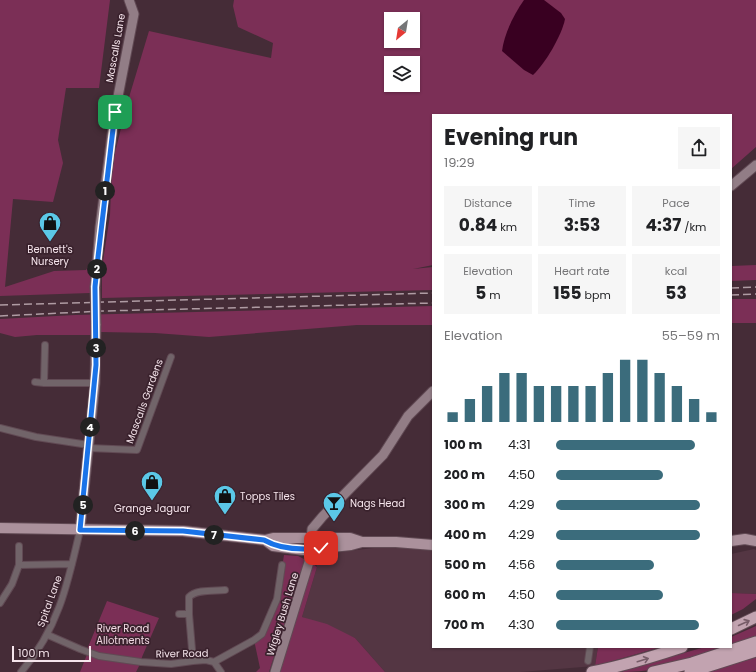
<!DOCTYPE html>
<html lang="en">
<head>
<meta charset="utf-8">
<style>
  :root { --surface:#fff; --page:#f6f6f6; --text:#202124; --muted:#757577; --accent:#3b6c7c }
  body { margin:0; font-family:Poppins,sans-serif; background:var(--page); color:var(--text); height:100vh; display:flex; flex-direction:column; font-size:15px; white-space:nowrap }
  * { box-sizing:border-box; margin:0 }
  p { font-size:13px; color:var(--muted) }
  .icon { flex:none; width:22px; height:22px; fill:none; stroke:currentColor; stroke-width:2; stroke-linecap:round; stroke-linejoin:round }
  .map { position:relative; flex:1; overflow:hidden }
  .panel { position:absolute; left:432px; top:114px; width:300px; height:534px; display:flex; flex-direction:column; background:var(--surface); border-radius:0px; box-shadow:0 1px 3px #0004 }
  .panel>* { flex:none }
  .needle { width:26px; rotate:210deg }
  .fabs { position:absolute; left:384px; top:12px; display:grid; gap:8px }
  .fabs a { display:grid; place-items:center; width:36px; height:36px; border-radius:0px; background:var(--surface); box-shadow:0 1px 3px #0004; font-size:20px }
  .scale { position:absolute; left:12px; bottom:10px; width:79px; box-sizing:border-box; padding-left:4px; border:2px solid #f6e5ec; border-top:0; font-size:11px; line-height:14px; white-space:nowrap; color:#f6e5ec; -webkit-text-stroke:3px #3a222d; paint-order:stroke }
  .pin { position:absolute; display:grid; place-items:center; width:34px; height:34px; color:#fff; margin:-17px; border-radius:8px; box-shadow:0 2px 6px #0006 }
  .km { position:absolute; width:20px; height:20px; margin:-10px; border-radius:50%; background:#222; color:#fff; font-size:11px; line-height:20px; text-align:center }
  .round { display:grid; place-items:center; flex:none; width:42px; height:42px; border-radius:0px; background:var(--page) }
  .head { display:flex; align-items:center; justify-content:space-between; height:68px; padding:0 12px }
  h1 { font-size:22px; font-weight:700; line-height:30px }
  .metrics { display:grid; grid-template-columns:repeat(3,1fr); gap:6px; height:68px; padding:4px 12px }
  .metrics div { display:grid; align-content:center; border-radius:0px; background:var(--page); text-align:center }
  .metrics b { font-size:17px; font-weight:700 }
  .metrics small { font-size:11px; font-weight:400 }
  .metrics p { font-size:11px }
  .chart { height:112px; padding:8px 12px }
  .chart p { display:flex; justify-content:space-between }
  .chart svg { width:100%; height:72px; margin-top:4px; stroke:var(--accent); stroke-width:6 }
  ul { padding:0 12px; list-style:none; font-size:13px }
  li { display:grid; grid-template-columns:64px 48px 1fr; align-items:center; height:30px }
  li i { height:10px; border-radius:5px; background:var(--accent) }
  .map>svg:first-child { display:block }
  .built { fill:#543643 }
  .green { fill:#7b2f56; fill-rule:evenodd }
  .water { fill:#390021 }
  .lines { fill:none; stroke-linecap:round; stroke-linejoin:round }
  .street-casing { stroke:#614a54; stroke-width:8 }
  .secondary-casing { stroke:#614a54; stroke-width:11 }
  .primary-casing { stroke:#614a54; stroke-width:12 }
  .highway-casing { stroke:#614a54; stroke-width:13 }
  .street { stroke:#716469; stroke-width:6 }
  .secondary { stroke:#927d86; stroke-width:9 }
  .primary { stroke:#ab919c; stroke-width:10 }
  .highway { stroke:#c2a3b0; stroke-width:11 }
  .rail { stroke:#af9ba3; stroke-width:1.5; stroke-dasharray:8 4; stroke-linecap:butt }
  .secondary-bridge-casing { stroke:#614a54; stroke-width:11; stroke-linecap:butt }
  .secondary-bridge { stroke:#927d86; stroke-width:9 }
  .oneway { stroke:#775c68 }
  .route-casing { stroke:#fff; stroke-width:8 }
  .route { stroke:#1a73e8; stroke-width:5 }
  .labels { text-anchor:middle; stroke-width:3.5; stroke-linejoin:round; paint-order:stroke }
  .street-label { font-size:10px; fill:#f6e5ec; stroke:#3a222d }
  .poi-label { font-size:10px; fill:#f6e5ec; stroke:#3a222d }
  .park-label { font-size:10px; fill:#f3dae4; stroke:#3a222d }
</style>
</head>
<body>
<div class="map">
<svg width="756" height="672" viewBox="0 0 756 672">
  <rect width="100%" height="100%" fill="#452c37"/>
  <path class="built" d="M390,546L433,551V647H598L595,666L521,672H385L355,638L302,617L317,567L315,555Z
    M754,549L756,550V594L731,593V554Z"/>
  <path class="green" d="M0,0H110L99,88H66L58,140L63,163L53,202L13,199L5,287L54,271L86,270L92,260L90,293L0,296Z
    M234,0H756V147L731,169V115H433V265L413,269L433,267V290L102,298V268L110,215L112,165L127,104L149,31L271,58L273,43L238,27L233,6ZM391,19H413V41H391ZM391,63H413V85H391Z
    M756,265V280L731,281V266Z
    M731,299H756V323H731Z
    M433,306V325H357L209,337L155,333L100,332L94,335H37L15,337L0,333V319L75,315Z
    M284,555L298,556L304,559V563L269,672H256L260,668L254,640L277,599Z
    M313,564L317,567L302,617L327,624L355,638L385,672H279L293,624Z
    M731,593L756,594V599L743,609L731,615Z
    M107,601L159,618L142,657L141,662L136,672H80L88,652H86Z
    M756,626V639C715,654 667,672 623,672L624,670L705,647H731V637Z
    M598,647H661L595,666Z
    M756,656V671L751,672H706Z"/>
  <path class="water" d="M524,0H544L561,13L565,19C562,35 545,64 533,75L524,70L502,51C504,34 514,14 524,0Z"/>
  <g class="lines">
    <g class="street-casing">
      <path id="street" d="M45,345L44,383H95
        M35,382L44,383
        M0,428L36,437L89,445
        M88,448L137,450L171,357
        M19,565L72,564
        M0,603L12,584L19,565V546
        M179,614H189
        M48,635L80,649L99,656L141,662L171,664L193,661L206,660L214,662L221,672
        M193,661L189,614V597C196,589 215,591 225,590
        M588,661L590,647
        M214,662L254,640L262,634L277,599L282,565
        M21,672C58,630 68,583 80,530"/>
    </g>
    <g class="secondary-casing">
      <path id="secondary" d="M731,186L756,165
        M95,287L100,227L115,112L134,14L129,0
        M80,530L95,383L96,324
        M275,672L309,562L312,529L323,516L383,455L408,416L433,391"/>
    </g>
    <g class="primary-casing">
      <path id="primary" d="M0,528L183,531L265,540L273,538H350L362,542H396L433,545
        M265,540L273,546L304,550L351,545L362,542
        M731,541L745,539L756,541"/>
    </g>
    <g class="highway-casing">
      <path id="highway" d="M731,629L756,617
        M592,672C623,666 652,657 682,647
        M653,672L692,663L756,642
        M690,672L756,651"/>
    </g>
    <use href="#street" class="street"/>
    <use href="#secondary" class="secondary"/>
    <use href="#primary" class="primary"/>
    <use href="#highway" class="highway"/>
    <path class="rail" d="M731,288L756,287
      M731,295L756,294
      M0,305L433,293
      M0,316L103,311L433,303"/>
    <g class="secondary-bridge-casing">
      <path id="secondary-bridge" d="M95,287L96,324"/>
    </g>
    <use href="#secondary-bridge" class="secondary-bridge"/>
  </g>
  <defs><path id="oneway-shaft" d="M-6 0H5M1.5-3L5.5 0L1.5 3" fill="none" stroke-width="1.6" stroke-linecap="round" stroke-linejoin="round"/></defs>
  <g class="oneway">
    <use href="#oneway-shaft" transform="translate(744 623) rotate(-24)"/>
    <use href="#oneway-shaft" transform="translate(643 660) rotate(-17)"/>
  </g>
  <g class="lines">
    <g class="route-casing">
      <path id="route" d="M115,112L98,257L95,287L96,365L80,530L183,531L264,540C281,550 302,550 321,548"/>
    </g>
    <use href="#route" class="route"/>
  </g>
  <defs>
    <g id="shop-pin" transform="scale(1.15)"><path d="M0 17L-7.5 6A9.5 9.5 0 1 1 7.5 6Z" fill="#5bc8e7" stroke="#3a222d"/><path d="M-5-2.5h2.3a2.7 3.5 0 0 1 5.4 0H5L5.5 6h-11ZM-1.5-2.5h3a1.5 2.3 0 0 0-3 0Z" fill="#111"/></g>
    <g id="bar-pin" transform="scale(1.15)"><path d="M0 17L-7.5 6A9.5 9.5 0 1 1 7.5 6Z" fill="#5bc8e7" stroke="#3a222d"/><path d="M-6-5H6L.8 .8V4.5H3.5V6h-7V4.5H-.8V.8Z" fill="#111"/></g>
  </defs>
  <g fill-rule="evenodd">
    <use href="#shop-pin" x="50" y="223"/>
    <use href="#shop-pin" x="152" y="482"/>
    <use href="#shop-pin" x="225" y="496"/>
    <use href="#bar-pin" x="334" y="503"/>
  </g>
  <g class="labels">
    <g class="street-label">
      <text transform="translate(115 48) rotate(-80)" y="4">Mascalls Lane</text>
      <text transform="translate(144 401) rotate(-70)" y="4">Mascalls Gardens</text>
      <text transform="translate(49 601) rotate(-70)" y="4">Spital Lane</text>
      <text transform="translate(282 614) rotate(-73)" y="4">Wigley Bush Lane</text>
      <text transform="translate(182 653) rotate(-1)" y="4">River Road</text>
    </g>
    <g class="poi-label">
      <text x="50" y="253">Bennett's<tspan x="50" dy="12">Nursery</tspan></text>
      <text x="240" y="500" text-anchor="start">Topps Tiles</text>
      <text x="350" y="507" text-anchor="start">Nags Head</text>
      <text x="152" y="512">Grange Jaguar</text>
    </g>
    <g class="park-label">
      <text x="123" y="632">River Road<tspan x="123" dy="12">Allotments</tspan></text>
    </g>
  </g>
</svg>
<div class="fabs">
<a><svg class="needle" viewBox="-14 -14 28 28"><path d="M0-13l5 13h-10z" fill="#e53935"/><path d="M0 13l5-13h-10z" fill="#757577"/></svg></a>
<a><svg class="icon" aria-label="layers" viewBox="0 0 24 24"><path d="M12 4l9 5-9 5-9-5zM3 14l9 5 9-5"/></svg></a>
</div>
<div class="scale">100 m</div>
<div class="pin" style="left:115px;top:112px;background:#1e9e55"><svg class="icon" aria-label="arrive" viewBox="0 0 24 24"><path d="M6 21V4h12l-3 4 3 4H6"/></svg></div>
<div class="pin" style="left:321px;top:548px;background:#d93025"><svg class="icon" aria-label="check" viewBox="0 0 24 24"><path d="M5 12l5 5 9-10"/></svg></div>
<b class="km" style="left:105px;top:191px">1</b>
<b class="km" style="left:97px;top:269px">2</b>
<b class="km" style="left:96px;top:348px">3</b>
<b class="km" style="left:90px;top:427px">4</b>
<b class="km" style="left:83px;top:505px">5</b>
<b class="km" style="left:135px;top:531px">6</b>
<b class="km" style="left:214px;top:535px">7</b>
<section class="panel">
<div class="head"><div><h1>Evening run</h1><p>19:29</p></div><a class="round"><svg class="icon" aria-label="share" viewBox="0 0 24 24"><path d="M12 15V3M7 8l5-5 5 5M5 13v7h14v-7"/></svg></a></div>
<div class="metrics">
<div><p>Distance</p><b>0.84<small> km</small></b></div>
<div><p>Time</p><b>3:53</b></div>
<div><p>Pace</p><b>4:37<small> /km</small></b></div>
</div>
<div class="metrics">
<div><p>Elevation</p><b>5<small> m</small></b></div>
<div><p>Heart rate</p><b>155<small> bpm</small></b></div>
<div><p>kcal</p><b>53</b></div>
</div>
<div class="chart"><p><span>Elevation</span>55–59 m</p>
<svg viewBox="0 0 160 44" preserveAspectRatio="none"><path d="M5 44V38M15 44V30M25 44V22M35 44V14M45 44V14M55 44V22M65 44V22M75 44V22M85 44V22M95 44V14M105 44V6M115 44V6M125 44V14M135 44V22M145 44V30M155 44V38"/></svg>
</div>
<ul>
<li><b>100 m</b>4:31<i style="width:85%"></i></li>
<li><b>200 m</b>4:50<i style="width:65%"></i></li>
<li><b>300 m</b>4:29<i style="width:88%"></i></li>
<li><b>400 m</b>4:29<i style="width:88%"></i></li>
<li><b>500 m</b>4:56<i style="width:60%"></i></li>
<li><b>600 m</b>4:50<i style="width:65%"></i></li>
<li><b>700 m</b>4:30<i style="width:87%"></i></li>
</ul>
</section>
</div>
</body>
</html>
